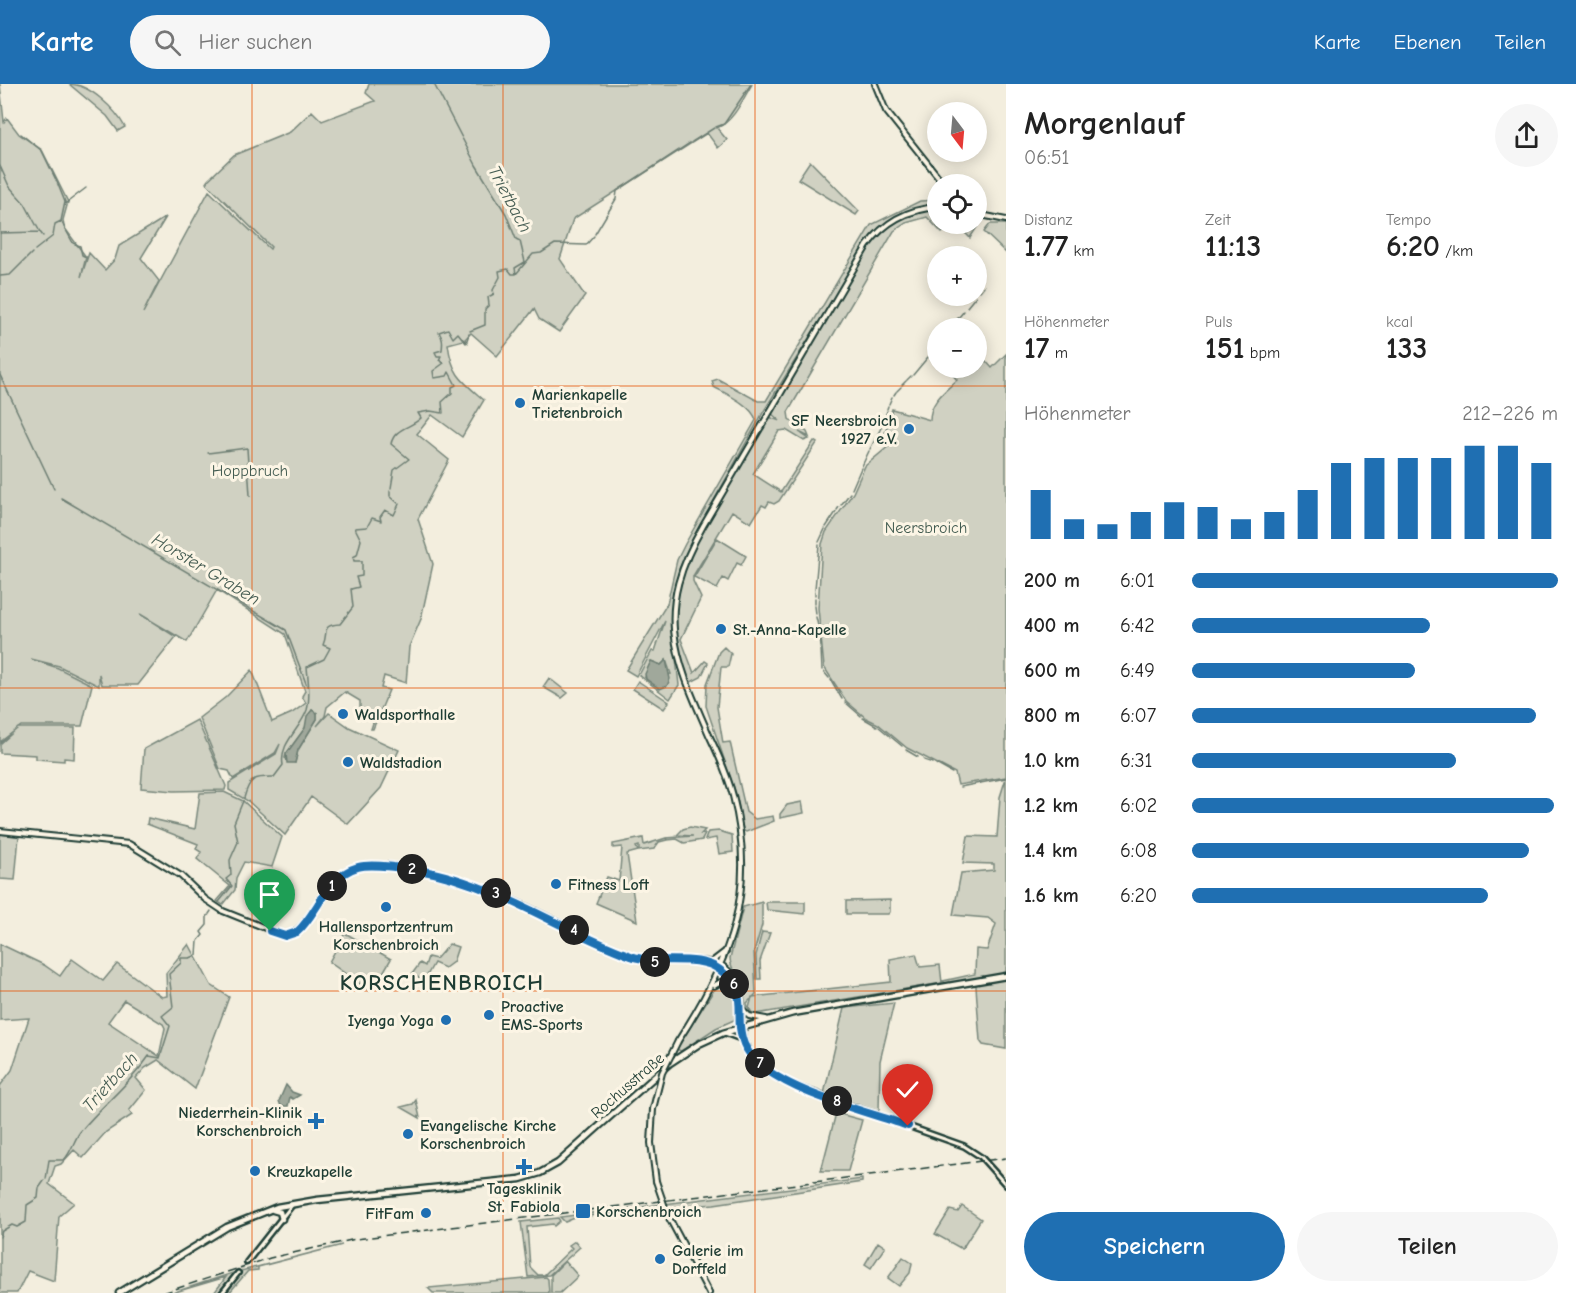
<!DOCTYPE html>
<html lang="de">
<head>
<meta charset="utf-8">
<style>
  :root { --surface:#fff; --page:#f6f6f6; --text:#222; --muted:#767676; --accent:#1f6fb2 }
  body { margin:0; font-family:"Comic Neue",sans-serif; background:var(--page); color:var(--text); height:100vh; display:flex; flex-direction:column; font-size:22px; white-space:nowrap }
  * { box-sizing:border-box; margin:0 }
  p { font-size:20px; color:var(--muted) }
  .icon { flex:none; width:33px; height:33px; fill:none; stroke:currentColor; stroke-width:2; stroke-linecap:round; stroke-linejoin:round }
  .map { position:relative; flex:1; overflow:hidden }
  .drawer { display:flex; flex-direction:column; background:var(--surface); width:570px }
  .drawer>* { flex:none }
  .needle { width:39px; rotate:164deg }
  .tools { position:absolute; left:927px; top:18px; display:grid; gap:12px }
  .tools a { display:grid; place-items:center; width:60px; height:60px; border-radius:50%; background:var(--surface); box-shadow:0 3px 15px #0003; font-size:30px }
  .pin { position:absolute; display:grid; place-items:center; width:51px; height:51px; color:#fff; margin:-62px -26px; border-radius:50% 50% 50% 0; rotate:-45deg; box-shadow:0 0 6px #0007 }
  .pin .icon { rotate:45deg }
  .km { position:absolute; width:30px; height:30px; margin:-15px; border-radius:50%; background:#222; color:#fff; font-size:16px; line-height:30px; text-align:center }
  .round { display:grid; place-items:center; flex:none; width:63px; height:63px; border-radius:32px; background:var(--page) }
  .overview { display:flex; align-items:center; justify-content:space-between; height:102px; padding:0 18px }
  h1 { font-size:33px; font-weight:700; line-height:45px }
  .stats { display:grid; grid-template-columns:repeat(3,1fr); gap:9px; height:102px; padding:6px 18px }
  .stats div { display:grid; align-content:center }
  .stats b { font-size:30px; font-weight:700 }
  .stats small { font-size:16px; font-weight:400 }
  .stats p { font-size:16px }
  .chart { height:168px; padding:12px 18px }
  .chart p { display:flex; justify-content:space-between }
  .chart svg { width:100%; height:108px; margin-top:6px; stroke:var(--accent); stroke-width:6 }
  .button { display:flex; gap:12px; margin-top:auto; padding:12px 18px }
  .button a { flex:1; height:69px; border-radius:36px; background:var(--accent); color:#fff; font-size:24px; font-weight:700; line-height:69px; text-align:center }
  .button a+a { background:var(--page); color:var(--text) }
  ul { padding:0 18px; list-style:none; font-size:20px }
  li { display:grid; grid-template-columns:96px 72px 1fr; align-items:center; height:45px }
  li i { height:15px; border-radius:8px; background:var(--accent) }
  header { display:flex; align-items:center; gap:36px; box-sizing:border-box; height:84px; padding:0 30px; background:var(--accent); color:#fff }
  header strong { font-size:28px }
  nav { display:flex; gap:33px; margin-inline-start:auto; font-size:21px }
  .search { width:420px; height:54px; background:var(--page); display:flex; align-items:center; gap:15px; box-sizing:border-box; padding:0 21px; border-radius:33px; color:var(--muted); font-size:22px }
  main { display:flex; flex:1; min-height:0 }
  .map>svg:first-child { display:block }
  .green { fill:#d0d1c2; stroke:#78877b; stroke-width:1.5; fill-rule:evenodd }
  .water { fill:#a0a89b; stroke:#6c7d72; stroke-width:1.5 }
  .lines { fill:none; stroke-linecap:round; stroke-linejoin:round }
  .stream { stroke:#6c7d72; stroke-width:1.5 }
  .tertiary-tunnel { stroke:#c9cbbc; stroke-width:3; stroke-dasharray:3 1.5; stroke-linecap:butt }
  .tertiary-casing { stroke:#1f3d34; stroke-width:8 }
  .secondary-casing { stroke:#1f3d34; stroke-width:8 }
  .primary-casing { stroke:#1f3d34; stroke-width:9 }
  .tertiary { stroke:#fcf5e5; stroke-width:3 }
  .secondary { stroke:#fcf5e5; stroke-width:4 }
  .primary { stroke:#fcf5e5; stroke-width:4.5 }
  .rail { stroke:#1f3d34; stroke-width:1.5; stroke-dasharray:9 4.5; stroke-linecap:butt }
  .secondary-bridge-casing { stroke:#1f3d34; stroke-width:8; stroke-linecap:butt }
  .secondary-bridge { stroke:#fcf5e5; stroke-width:4 }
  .route-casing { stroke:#fff; stroke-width:12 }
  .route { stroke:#1f6fb2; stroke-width:8 }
  .grid { fill:none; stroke:#e8590c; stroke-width:1.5; stroke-opacity:0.55 }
  .poi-dot { fill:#1f6fb2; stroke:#fcf5e5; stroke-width:2 }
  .labels { text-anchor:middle; stroke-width:6; stroke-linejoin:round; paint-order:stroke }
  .poi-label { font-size:16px; font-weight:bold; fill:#1f3d34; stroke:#fcf5e5; text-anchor:start }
  .park-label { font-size:16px; fill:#425b50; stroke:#fcf5e5 }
  .street-label { font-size:16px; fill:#1f3d34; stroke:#fcf5e5 }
  .water-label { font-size:18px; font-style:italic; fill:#465d53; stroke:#fcf5e5 }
  .district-label { font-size:22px; font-weight:bold; letter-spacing:1.5px; fill:#1f3d34; stroke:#fcf5e5 }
</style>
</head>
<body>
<header>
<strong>Karte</strong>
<div class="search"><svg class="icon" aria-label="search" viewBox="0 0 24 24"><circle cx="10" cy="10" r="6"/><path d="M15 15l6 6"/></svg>Hier suchen</div>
<nav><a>Karte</a><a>Ebenen</a><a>Teilen</a></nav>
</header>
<main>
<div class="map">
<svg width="1006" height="1209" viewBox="0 0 1006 1209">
  <rect width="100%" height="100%" fill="#f3eede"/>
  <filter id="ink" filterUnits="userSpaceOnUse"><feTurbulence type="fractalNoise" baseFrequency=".0167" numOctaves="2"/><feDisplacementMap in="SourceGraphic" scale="12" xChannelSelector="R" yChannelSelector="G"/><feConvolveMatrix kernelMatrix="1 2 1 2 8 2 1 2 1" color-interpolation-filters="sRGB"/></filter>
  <g filter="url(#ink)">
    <path class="green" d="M0,0L4,38L7,34L19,50L42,66L68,118L63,136L64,143L86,173L81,193L89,169L105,186L115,175L119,162L166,133L141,174L159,197L143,229L209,107L270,165L271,163L206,99L208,96L234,71L290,48L312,27L322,37L375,17L366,9L369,0H752C743,15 734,37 717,44L727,56L718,64L707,49L573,135L560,175L585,212L559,248L539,235L534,225L497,272L471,249L465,255L467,258L463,256L448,260C452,291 462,297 484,316L462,353L432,331L417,350L449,376L418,435L433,480L421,535L409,563L406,599L384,592L381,604L389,606L373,645H371L374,636L360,632V617L345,608L327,623L325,632L317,642L329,629L349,643L399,666L381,704L348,740L311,713L285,751L248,717L229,706V699L276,670L280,660L275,669L233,695L229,687L220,685L199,634L226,613L252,586L272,638L292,629L306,619L302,612L305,607L285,550L217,506L187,558L140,530L176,553L138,601H102L99,590V602L59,582L31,575L58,584L92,601L82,642H21L0,658ZM312,626L317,629V635L298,666L295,679L285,674L286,670L305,644Z
      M69,0C90,0 115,25 125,43L118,47L107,32Z
      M810,77L859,127L856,131L798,95Z
      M937,116V120C908,126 896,131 873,150L764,327L694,452L679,485L671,531L679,601L670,615L639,591L652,567H655L665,537L636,592L626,586L667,520L677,476L685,460L756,336C752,321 726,310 714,303L712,297L718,295L758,317H766L871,141L920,117ZM666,576L671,590L645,593L651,577L661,581Z
      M937,126L938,140H945L949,143L942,149L927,133L906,139L894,147L788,328L789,335L807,348L809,353L799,348L809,355L804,357L786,346L779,347L753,390L781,408L814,357L817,359L779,417L774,420L769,418L766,423L762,421L751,439L732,427L693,492V497L701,514L681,555L694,589L705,577L708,579L701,593L691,598C685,592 683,582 681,573C671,534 677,499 693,464L769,333L780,337L771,329L865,168C885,143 904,127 937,126Z
      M977,134L979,140L970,154L957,140H976Z
      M990,140H1006V169L984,148Z
      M977,267L992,284L1006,270V693L958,701L955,689L907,664L878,640L866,634L846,617L824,583L818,524L822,460L826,448L853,409L865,382L896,356L884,352L892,325L930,336C930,318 944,308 957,296L947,284H976Z
      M717,454L746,472L741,481L737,479L728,497L723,494L717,505L694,493Z
      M724,563L731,570L728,583H721L717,623L723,659L730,658L746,728L755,735L773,732L774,737L746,748L743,746L737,713L706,622L707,600L719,568Z
      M549,594L568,609L562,614L543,603Z
      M638,597L669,618L664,625L633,605Z
      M197,636L226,702L225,706L174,707L141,704L144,665Z
      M18,644H75L74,675L64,674V677L36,675V671L0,669V660Z
      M1006,694V890L947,901L943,897L975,890L976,865L987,866L996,840L988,834L953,831L961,789L994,786V780L963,779L968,752L997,753L1000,713Z
      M224,708L243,717L282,753L272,783L244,778L236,794L235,806L223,821L217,817L230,802L197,775L201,768L196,765L198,760L147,740L148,734L195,745L200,709Z
      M802,718L804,729L780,734V730L787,721Z
      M690,743L705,746L701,750H705L702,756L684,759L677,755L668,756L667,754L693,752L677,751L683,745Z
      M719,747L732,751L733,768L719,770L716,754L705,756L708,748Z
      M0,750L19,752L15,796L0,795Z
      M643,754L644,761L666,754L667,756L659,758L654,765L639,767V762L636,763L638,767L627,770L637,837L596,819L607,793L619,797L622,763L613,764V760Z
      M890,816V828L888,830H846V817Z
      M762,818V841L754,868L756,910L747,919L750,930C743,923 746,915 743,906C740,895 730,886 730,874L743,823Z
      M766,818H805V830L767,826Z
      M762,848L770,849L760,877L761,895H757L756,871Z
      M345,849L391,875L374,904L370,907L329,878Z
      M0,860L44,881L60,892L72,875L103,897L117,880L162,913L167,912L166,889L189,860L211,901L229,913L195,1005L158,976L145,984L136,994L146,1006L129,1027L132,1031L106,1048L83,1074L74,1066L61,1080L55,1082L49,1100L74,1119L59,1132L54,1197L28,1187L17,1209H0V1002L12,986L29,934L0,936ZM124,916L163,940L165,944L159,972L108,938Z
      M449,860L458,863L453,878L445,884L434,879L424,897L412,890L420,879L425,882L428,873L436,875Z
      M916,870L920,883L940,881L942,899L756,930L752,929L749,924L752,913L891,898L890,875Z
      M1006,895V965L983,961L980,957L976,903V900Z
      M726,898C738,904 739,925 734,936L716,944L681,967L676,965L714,906Z
      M894,919L880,977L879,1028L824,1010L844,924Z
      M416,1016L420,1034L401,1023L413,1020Z
      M836,1029L862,1036L848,1087H821Z
      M862,1095V1098L714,1120L577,1133L565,1138L560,1133Z
      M962,1122L981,1135L962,1165L935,1150L950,1126L958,1128Z
      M558,1134L560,1137L554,1142L553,1140L527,1143L530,1183L538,1191H544L572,1164L569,1161L575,1157L580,1163L549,1191L528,1193L521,1138Z
      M878,1158L885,1163L871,1184L865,1180Z
      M342,1161L258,1183V1186L248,1187L229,1209H224L240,1189L237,1188Z
      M903,1173L912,1179L910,1189L899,1202L888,1194Z
      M565,1177L578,1192L560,1209H551V1191Z
      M236,1188L220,1209H214L226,1193L172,1209Z
      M546,1193L548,1195L549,1209H433L428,1204Z"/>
    <path class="water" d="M666,576L670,595L667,602L660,605L646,595L645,590L651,577L661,581Z
      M312,626L317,629V635L298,666L295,679H287L286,670L305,644L307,632Z
      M286,1001L292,1008L300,1011L293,1015L290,1013L288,1022H281L279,1017Z"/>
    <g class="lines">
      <path class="stream" d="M434,0L476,81L506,130L516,155L520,157L525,178L515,184L516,190H512L508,185L499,187L500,193L493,206L494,210L488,213L489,221L485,225V241L470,247
        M716,43L724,40L751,0
        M21,50L42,67L57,98L65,118L61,137L55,140L53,152L35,166
        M692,58L714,44
        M0,82L9,102L25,120L40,148
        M65,120L86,104
        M61,137L73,159L80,162L82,171L86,173
        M0,149L40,148L43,152
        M595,150L616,115L617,107L690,59
        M516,190L533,170L541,169L555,160L586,161L594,152
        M0,192L10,191L32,169
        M980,207L984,202
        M967,223L976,212
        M954,239L964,227
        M950,244L952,241
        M934,265L938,261
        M0,291L54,405
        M913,291L928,273
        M907,296L911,292
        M902,301L906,297
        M897,307L901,303
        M894,311L896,308
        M889,320L892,313
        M887,325L888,322
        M883,339L887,327
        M870,365L882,342
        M208,369L247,364L250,412
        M862,382L869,367
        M391,404L394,386L409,375L391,360C394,344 411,344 421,334L418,329L430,327L443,329L442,318L452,309V303L456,301L449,288L447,292L434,294L433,287L444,279L439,276L441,272H437L435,268L442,266C443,258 443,255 439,248L448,245L453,254L458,249L466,259L469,250
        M852,405L861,384
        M61,414L286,546L307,602
        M841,421L850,409
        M837,426L839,423
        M826,443L836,428
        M819,458L825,445
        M815,505L819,461
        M815,511V507
        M815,519V514
        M815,522L816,530
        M816,533L819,546
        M820,553L821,563
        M821,565L822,586
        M824,588L829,594
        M831,596L842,615
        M845,618L861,632
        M863,634L877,642
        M879,643L902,662
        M906,666L918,673
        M924,676L933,679
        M936,680L952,689
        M960,703L1006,694
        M244,714C250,692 256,693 274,693L283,681C279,659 300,646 307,626C311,612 308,596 307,583L324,575L330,564L323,561C329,548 320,541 340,540L353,523L351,505L359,503L356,493L362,492V477H354L353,473L357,471L361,456L355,444L367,443L372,434L381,437L380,433L385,426L394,431L399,420L390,412V407
        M219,818L232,802L226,795L231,791L230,776L238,758L234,739L243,717
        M46,1095L49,1076H64C72,1067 74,1056 80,1048C103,1020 130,1000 149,972L160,974L170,942L162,932L173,923L169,890L181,879V874H190L197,871L198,857L203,851L201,848L207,841V833L211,827
        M0,1153L2,1147L12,1141L17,1143L26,1138L27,1121L38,1114L39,1104L44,1097"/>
      <path class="tertiary-tunnel" d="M238,1189L247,1178"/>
      <g class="tertiary-casing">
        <path id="tertiary" d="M742,944C742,974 773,994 798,1003L964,1062L981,1073L1006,1101
          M725,949L741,955
          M247,1178L292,1121
          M222,1209L238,1189"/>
      </g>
      <g class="secondary-casing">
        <path id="secondary" d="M875,0L886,27L944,100
          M976,130L1006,136
          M0,747L129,760L181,792L205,815L223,827L285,852C310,849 324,790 359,783C382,778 410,784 432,789C460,797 487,804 514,817C553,834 590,857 630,872C656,882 707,871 724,883C742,896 741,923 741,943
          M713,877L726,867
          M707,879L720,885L732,897
          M714,902L724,896L731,899
          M741,924L749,932L766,935
          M678,957C730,877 758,808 733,712C728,692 719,672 710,653C673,569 654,528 703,442L867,162C884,138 908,125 938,123
          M653,1025L651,1059L656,1097
          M668,1132L709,1209"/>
      </g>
      <g class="primary-casing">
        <path id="primary" d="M273,1126L280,1128L282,1135
          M119,1209L227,1143L277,1123L317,1116L520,1095L540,1089L558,1079L670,979L699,960L723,949L793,929L1006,892"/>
      </g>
      <use href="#tertiary" class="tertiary"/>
      <use href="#secondary" class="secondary"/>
      <use href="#primary" class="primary"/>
      <path class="rail" d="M163,1209L270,1174L356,1155L1006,1074"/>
      <g class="secondary-bridge-casing">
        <path id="secondary-bridge" d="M653,1025L662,989L678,957
          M656,1097L668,1132"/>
      </g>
      <use href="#secondary-bridge" class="secondary-bridge"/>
    </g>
  </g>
  <g class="lines" filter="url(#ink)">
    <g class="route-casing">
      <path id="route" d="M270,847L285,852L297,848C317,831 326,792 358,783C369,780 383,782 394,783C482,789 551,843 631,872C659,882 698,869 720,886C752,909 732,931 744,960C763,1004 864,1026 908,1042"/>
    </g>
    <use href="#route" class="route"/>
  </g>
  <path class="grid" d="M252,0V1209M503,0V1209M755,0V1209M0,302H1006M0,604H1006M0,907H1006"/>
  <g class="poi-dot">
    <circle cx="520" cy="319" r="6"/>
    <circle cx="909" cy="345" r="6"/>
    <circle cx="721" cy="545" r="6"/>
    <circle cx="343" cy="630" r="6"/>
    <circle cx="348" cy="678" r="6"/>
    <circle cx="556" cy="800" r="6"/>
    <circle cx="386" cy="823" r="6"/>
    <circle cx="489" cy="931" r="6"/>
    <circle cx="446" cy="936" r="6"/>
    <path d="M313 1028h6v6h6v6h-6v6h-6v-6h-6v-6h6z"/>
    <circle cx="408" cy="1050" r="6"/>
    <path d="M521 1074h6v6h6v6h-6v6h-6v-6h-6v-6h6z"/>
    <circle cx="255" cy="1087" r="6"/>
    <rect x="575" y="1119" width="16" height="16" rx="3"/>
    <circle cx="426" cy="1129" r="6"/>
    <circle cx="660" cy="1175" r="6"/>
  </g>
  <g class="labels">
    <g class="poi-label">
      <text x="532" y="316">Marienkapelle<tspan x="532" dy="18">Trietenbroich</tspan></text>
      <text x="897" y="342" text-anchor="end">SF Neersbroich<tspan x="897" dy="18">1927 e.V.</tspan></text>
      <text x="733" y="551">St.-Anna-Kapelle</text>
      <text x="355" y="636">Waldsporthalle</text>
      <text x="360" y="684">Waldstadion</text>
      <text x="568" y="806">Fitness Loft</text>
      <text x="386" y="848" text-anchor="middle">Hallensportzentrum<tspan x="386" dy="18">Korschenbroich</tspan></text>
      <text x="501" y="928">Proactive<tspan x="501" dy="18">EMS-Sports</tspan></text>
      <text x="434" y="942" text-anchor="end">Iyenga Yoga</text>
      <text x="302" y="1034" text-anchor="end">Niederrhein-Klinik<tspan x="302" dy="18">Korschenbroich</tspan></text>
      <text x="420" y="1047">Evangelische Kirche<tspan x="420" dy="18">Korschenbroich</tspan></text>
      <text x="267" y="1093">Kreuzkapelle</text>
      <text x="524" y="1110" text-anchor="middle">Tagesklinik<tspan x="524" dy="18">St. Fabiola</tspan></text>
      <text x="596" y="1133">Korschenbroich</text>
      <text x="414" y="1135" text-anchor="end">FitFam</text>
      <text x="672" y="1172">Galerie im<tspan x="672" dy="18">Dorffeld</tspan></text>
    </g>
    <g class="park-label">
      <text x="250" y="392">Hoppbruch</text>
      <text x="926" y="449">Neersbroich</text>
    </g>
    <g class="street-label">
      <text transform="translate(627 1001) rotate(-41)" y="6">Rochusstraße</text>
    </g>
    <g class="water-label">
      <text transform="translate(510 115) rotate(62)" y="6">Trietbach</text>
      <text transform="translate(206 485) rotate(31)" y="6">Horster Graben</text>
      <text transform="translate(110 998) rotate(-48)" y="6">Trietbach</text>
    </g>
    <g class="district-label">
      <text x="442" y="906">KORSCHENBROICH</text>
    </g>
  </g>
</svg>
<div class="tools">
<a><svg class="needle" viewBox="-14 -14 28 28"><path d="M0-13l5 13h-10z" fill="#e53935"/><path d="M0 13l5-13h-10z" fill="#767676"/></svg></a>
<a><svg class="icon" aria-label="locate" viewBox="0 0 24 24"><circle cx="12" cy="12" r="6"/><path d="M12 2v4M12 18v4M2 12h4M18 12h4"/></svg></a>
<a>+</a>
<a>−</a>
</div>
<div class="pin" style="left:270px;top:847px;background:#1e9e55"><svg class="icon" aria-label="arrive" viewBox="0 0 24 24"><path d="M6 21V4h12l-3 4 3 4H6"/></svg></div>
<div class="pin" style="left:908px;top:1042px;background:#d93025"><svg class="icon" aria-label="check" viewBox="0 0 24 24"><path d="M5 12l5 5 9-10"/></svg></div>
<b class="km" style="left:332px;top:802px">1</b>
<b class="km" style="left:412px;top:785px">2</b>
<b class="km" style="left:496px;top:809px">3</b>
<b class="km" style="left:574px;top:846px">4</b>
<b class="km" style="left:655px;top:878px">5</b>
<b class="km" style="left:734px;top:900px">6</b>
<b class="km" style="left:760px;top:979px">7</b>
<b class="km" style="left:837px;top:1017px">8</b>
</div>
<section class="drawer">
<div class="overview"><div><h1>Morgenlauf</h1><p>06:51</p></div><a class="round"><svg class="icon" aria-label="share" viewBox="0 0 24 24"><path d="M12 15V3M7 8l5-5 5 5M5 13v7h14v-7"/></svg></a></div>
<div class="stats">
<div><p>Distanz</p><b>1.77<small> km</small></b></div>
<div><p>Zeit</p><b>11:13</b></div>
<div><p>Tempo</p><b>6:20<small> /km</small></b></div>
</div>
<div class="stats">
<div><p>Höhenmeter</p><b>17<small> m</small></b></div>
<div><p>Puls</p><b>151<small> bpm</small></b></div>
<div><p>kcal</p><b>133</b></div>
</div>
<div class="chart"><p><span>Höhenmeter</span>212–226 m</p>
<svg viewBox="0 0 160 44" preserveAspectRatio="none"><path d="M5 44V24M15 44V36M25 44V38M35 44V33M45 44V29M55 44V31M65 44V36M75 44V33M85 44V24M95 44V13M105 44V11M115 44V11M125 44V11M135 44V6M145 44V6M155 44V13"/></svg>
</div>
<ul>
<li><b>200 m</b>6:01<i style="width:100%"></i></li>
<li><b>400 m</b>6:42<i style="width:65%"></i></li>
<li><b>600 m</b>6:49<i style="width:61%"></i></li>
<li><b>800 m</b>6:07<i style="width:94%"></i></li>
<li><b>1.0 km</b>6:31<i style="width:72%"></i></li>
<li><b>1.2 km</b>6:02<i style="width:99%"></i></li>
<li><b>1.4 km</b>6:08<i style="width:92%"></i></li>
<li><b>1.6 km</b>6:20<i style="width:81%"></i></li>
</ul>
<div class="button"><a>Speichern</a><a>Teilen</a></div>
</section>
</main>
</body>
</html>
